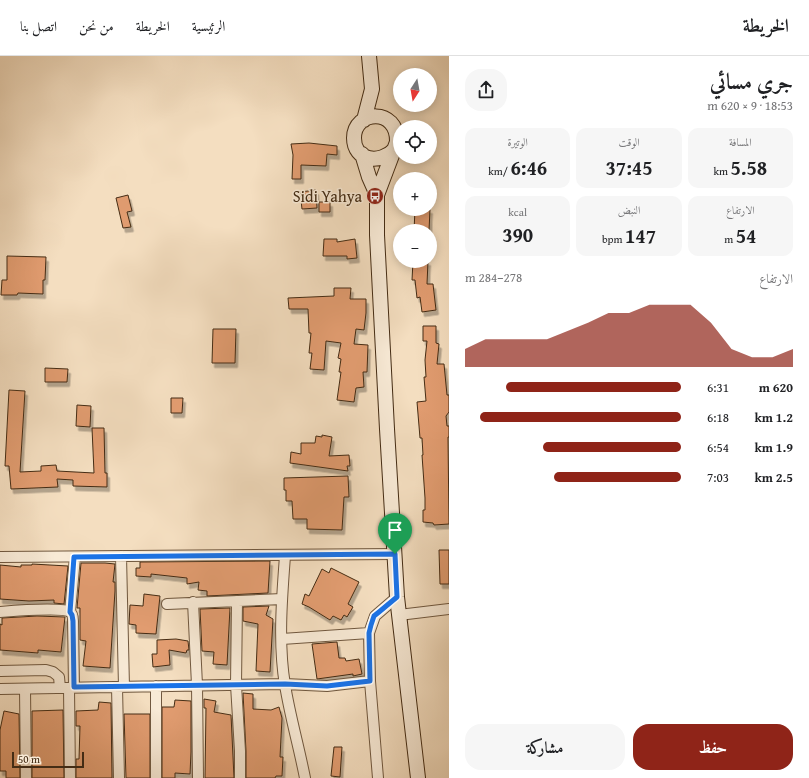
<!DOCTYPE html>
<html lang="ar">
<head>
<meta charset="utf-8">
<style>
  :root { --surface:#fff; --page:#f6f6f6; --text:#202124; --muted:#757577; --line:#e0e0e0; --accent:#8f2418 }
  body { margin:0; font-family:"Gentium Book Plus",Amiri,serif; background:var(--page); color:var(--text); direction:rtl; height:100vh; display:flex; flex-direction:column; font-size:15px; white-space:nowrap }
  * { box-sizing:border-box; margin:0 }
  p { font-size:13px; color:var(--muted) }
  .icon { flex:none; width:22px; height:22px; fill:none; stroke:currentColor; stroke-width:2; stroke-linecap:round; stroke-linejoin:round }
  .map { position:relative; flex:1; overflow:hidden; direction:ltr }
  .drawer { display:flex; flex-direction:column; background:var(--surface); width:360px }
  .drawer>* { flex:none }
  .needle { width:26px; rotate:191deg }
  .controls { position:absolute; left:393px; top:12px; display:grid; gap:8px }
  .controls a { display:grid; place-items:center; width:44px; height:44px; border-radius:50%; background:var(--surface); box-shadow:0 2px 10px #0003; font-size:20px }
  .scale { position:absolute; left:12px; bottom:10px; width:72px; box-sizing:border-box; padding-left:4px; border:2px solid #442c14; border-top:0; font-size:11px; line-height:14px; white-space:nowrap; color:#442c14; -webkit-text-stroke:3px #f8ead6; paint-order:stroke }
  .pin { position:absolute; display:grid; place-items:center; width:34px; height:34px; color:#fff; margin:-41px -17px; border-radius:50% 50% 50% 0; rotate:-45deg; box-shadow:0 0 4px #0007 }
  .pin .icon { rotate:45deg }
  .round { display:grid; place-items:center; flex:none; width:42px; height:42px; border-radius:16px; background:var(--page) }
  .overview { display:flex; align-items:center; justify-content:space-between; height:68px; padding:0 16px }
  h1 { font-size:22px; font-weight:800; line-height:30px }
  .metrics { display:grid; grid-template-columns:repeat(3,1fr); gap:6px; height:68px; padding:4px 16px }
  .metrics div { display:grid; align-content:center; border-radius:10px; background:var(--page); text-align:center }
  .metrics b { font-size:20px; font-weight:800 }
  .metrics small { font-size:11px; font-weight:400 }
  .metrics p { font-size:11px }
  .chart { height:112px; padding:8px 16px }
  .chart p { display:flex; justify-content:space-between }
  .chart svg { width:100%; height:72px; margin-top:4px; fill:var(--accent); opacity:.7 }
  .action { display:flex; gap:8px; margin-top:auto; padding:8px 16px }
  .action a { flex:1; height:46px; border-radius:16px; background:var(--accent); color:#fff; font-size:16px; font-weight:800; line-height:46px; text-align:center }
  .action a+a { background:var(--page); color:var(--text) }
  ul { padding:0 16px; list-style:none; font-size:13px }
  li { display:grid; grid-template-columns:64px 48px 1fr; align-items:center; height:30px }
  li i { height:10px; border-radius:5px; background:var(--accent) }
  header { display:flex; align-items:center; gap:24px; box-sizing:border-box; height:56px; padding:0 20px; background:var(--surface); border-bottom:1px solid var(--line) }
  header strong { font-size:19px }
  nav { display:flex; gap:22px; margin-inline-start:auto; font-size:14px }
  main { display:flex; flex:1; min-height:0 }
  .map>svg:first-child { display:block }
  .building { fill:#e19c70; stroke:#442c14; filter:url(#shadow) }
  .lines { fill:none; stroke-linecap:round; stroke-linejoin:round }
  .street-casing { stroke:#70583f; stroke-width:12 }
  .secondary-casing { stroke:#442c14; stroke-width:16 }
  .street { stroke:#f8ead6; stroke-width:10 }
  .secondary { stroke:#f8ead6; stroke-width:14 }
  .route-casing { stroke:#fff; stroke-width:8 }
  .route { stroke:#1a73e8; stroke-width:5 }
  .labels { text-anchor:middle; stroke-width:3; stroke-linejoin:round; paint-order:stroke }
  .poi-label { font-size:16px; fill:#442c14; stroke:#f8ead6; text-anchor:end }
</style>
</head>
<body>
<header>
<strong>الخريطة</strong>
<nav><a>الرئيسية</a><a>الخريطة</a><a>من نحن</a><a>اتصل بنا</a></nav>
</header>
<main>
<section class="drawer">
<div class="overview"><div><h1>جري مسائي</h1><p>18:53 · 9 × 620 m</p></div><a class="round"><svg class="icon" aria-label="share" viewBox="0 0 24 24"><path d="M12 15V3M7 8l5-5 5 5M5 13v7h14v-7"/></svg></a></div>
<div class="metrics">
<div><p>المسافة</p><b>5.58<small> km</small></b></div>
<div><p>الوقت</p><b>37:45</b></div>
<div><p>الوتيرة</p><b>6:46<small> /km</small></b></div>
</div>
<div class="metrics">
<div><p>الارتفاع</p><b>54<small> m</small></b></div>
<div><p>النبض</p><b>147<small> bpm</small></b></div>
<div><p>kcal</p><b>390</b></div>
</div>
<div class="chart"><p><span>الارتفاع</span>278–284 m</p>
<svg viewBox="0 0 160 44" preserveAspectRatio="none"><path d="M0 44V33L10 27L20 27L30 27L40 27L50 22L60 17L70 11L80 11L90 6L100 6L110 6L120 17L130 33L140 38L150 38L160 33V44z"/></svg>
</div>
<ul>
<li><b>620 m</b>6:31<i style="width:81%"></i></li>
<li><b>1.2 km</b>6:18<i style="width:93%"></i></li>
<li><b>1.9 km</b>6:54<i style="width:64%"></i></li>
<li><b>2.5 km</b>7:03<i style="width:59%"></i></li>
</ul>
<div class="action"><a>حفظ</a><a>مشاركة</a></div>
</section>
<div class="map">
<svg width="449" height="722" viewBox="0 0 449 722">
  <defs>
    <filter id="shadow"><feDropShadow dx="2.5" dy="4.5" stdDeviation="0" flood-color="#0004"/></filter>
  </defs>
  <rect width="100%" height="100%" fill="#f4dec0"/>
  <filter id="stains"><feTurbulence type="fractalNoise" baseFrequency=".005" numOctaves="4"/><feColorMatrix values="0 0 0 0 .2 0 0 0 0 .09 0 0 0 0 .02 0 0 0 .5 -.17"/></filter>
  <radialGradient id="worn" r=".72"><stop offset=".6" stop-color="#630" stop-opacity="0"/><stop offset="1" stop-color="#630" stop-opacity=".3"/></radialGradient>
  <path class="building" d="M309,87L337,90V99L327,98L326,110L301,109V123H292L293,99L291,88Z
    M316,134L317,152L302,153L300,136Z
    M128,139L132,155L127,156L131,171L123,172L116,142Z
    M319,146H330V156H319Z
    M415,153H430L429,175H414Z
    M324,183H337V186L355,183L357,202L347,203V200H323Z
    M7,200L46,201L45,224H43V238L18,237L17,239H1L2,224H7Z
    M413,205H428L427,228H433L436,254L422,256L420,241L417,242L415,224H412Z
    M334,232H351L350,243H366V257L364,274L356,273L354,288L368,289L367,316H363L364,331L356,332L354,346L337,344L341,316H339L341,303L338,302L341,287L326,285L324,314L310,313L312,297H309L311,277H309L308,253H289L288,242L334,240Z
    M423,270H436V287L439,288L437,308H444L447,339H449V356L446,360L447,370H449V381H448L449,468L434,469L433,467L423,466V454H425V442L422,399H423L422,382H420L417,346L426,345L424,321H426L425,304L427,285H423Z
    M213,273H236L235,307H212Z
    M45,312L68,313L67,326H45Z
    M9,334L25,335L20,416L41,415V410L56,409L57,415L94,417L92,372H104L105,417H107V431L73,430V424L57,423L58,431L11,433L9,410H5Z
    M171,342H183L182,357H171Z
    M77,349L91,350L90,371L76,370Z
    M322,379L332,381L329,400L349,399L350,410H347L348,415L290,407L291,396L301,398V387H315L316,380L322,381Z
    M348,420L349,441H344L342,474L307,473V463H293L292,445H286V434H284V422Z
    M439,494H449V528H440Z
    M270,505L268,537L207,540V535L198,534L199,526L187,528V522L151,518V521L136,520V512H140V506Z
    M81,507H105L115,508L113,526H115V535L110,612L83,610L86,585L80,584V552H77Z
    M32,508L68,510L64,548L54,547V544L29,545L0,543V509L21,511V509H32Z
    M331,512L359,526L348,548L353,551L347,561L344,559L341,564L333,560L330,564L309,551L302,548L305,538L309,540L322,513L329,517Z
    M144,538L160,540L156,578L136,577V569L129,568L130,549L143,550Z
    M269,550L266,559L273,563L270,616L256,615L258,568L243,565V551Z
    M230,552L227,609L213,608L214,596L202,595L200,553Z
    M37,560L65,561L61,596L38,594V597L0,594V568L2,569V562Z
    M176,583L188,585L189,594H187L186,597L169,594L170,609L153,611L152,598H157V584Z
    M337,586L339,602H345L346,605L359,603L362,618L353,620V618L317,623L312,588Z
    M243,637L253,638V653L271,654L279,651L282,662L280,701H283L282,720H276L275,722H246V695Z
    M204,643L216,645L214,656L231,659L234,722H205L206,652H204Z
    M175,644L191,645V696L190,718L175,717V722H162V651H174Z
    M99,646L111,647L112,722H76V703H79L80,670H76V655L98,654Z
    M63,654L64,722H32V655Z
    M4,655L19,658L20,722H6V715H0V674Z
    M124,658H150V722H126Z
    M334,691H342L340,721L331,720Z"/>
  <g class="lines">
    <g class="street-casing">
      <path id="street" d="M121,500L124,631
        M285,500C282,540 278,588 285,629C290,660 299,691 305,722
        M0,501L395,498
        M237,545L236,629L240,695V722
        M193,546L197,629L198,722
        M167,548L282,543
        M0,556C12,555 63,551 70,556C73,558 73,562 73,565L74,631
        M70,556L75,501
        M399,559L449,553
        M282,583L369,577
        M0,615L46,614L53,616L59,621L60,632
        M156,630V722
        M117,631L119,722
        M69,632L70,722
        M0,633L285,628L327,630L370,625
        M25,633L26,722
        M378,722L370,625L369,577L375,560L397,541"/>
    </g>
    <g class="secondary-casing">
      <path id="secondary" d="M364,64L372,33L369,0
        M395,93C380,109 354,105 354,82C354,54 398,51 397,86L377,139V179L387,373L397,541L418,722
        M362,98L369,121L377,139"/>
    </g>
    <use href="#street" class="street"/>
    <use href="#secondary" class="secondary"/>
  </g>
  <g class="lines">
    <g class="route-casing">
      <path id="route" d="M395,498L397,541L379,556L374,560L371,569L369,577L370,625L327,630L285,628L74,631L73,565L72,559L70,556L74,501Z"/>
    </g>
    <use href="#route" class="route"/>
  </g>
  <defs>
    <g id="bus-disc" transform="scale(0.9)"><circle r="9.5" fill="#8f2418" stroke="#f8ead6"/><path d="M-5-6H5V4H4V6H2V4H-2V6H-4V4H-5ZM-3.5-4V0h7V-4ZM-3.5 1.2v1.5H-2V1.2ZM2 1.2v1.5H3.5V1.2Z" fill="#fff"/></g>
  </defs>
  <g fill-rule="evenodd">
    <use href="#bus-disc" x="375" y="140"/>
  </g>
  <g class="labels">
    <g class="poi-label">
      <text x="362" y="146">Sidi Yahya</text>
    </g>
  </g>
  <rect width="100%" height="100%" filter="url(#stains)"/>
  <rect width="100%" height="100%" fill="url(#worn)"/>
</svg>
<div class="controls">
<a><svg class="needle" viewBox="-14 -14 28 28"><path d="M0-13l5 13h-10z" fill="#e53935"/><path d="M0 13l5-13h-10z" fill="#757577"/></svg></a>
<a><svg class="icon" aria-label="locate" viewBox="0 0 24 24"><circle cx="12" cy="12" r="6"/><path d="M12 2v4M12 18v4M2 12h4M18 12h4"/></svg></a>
<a>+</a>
<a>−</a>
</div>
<div class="scale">50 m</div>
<div class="pin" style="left:395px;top:498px;background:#1e9e55"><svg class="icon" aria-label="arrive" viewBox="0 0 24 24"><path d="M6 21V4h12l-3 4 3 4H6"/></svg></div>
</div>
</main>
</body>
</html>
